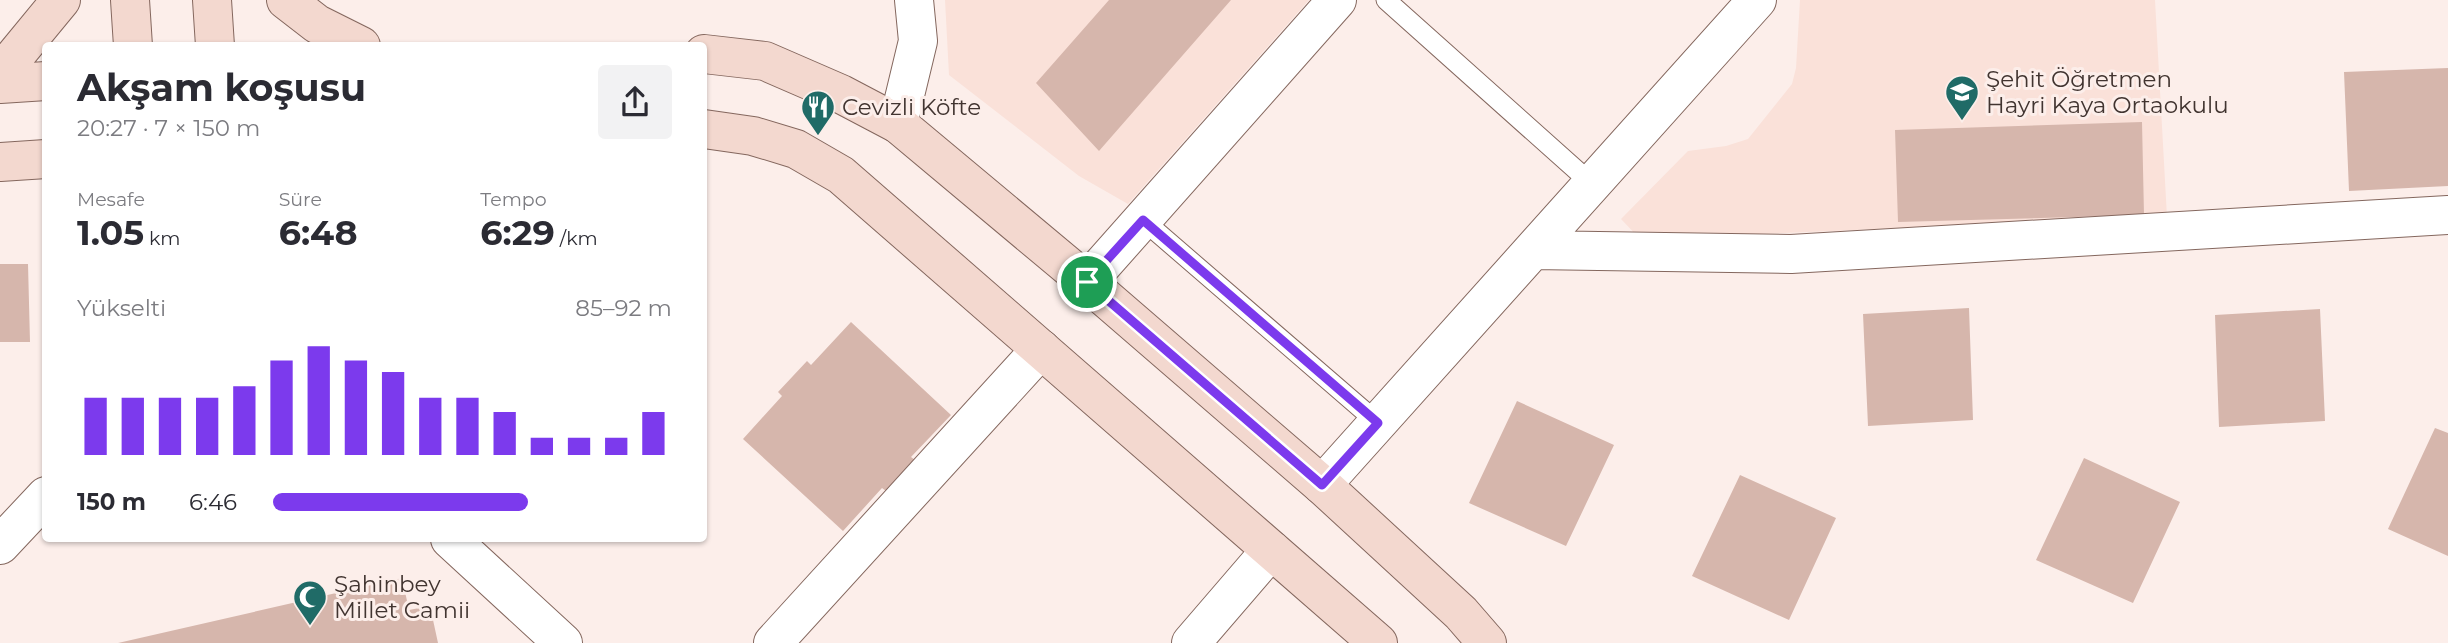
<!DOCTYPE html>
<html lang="tr">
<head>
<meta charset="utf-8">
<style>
  :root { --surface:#fff; --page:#f2f2f3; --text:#2b2b33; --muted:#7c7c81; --accent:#7c3aed }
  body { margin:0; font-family:Montserrat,sans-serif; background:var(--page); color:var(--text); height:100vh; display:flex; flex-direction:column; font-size:26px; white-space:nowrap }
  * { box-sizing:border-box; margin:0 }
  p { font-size:23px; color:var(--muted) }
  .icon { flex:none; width:38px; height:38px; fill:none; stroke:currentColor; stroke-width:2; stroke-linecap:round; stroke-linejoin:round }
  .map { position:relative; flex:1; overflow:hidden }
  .side { position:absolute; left:42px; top:42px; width:665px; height:500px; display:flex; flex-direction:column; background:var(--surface); border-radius:7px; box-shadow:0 2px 5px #0004 }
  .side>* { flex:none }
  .pin { position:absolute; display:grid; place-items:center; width:60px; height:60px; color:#fff; margin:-30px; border:4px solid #fff; border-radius:50%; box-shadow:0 2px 7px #0007 }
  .round { display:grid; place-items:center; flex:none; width:74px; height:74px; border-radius:7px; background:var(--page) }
  .overview { display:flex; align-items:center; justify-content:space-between; height:119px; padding:0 35px }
  h1 { font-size:38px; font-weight:700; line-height:52px }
  .figures { display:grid; grid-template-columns:repeat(3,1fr); gap:10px; height:119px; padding:7px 35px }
  .figures div { display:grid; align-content:center }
  .figures b { font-size:35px; font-weight:700 }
  .figures small { font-size:19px; font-weight:400 }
  .figures p { font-size:19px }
  .chart { height:196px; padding:14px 35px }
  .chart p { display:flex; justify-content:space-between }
  .chart svg { width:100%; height:126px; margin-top:7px; stroke:var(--accent); stroke-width:6 }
  ul { padding:0 35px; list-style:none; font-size:23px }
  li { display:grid; grid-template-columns:112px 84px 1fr; align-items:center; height:52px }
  li i { height:18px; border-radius:9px; background:var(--accent) }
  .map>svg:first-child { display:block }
  .built { fill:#fae1d9 }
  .building { fill:#d6b6ac }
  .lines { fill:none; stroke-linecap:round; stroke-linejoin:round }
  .service-casing { stroke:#84675e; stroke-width:21 }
  .minor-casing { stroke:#84675e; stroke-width:40 }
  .secondary-casing { stroke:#84675e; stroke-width:40 }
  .service { stroke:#fff; stroke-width:19 }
  .minor { stroke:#fff; stroke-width:38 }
  .secondary { stroke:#f3d8cf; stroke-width:38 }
  .route-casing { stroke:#fff; stroke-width:14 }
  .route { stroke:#7c3aed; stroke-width:9 }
  .labels { text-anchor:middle; stroke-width:6; stroke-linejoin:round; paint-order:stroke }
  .poi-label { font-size:23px; fill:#413430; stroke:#fceeea; text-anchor:start }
</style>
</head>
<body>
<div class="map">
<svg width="2448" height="643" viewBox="0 0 2448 643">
  <rect width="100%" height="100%" fill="#fceeea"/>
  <path class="built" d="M945,0H1309L1128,204L1079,176L949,75Z
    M1800,0H2155L2167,217L1640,239L1621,219L1688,151L1726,146L1748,139L1792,84L1796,68Z"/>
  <path class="building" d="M1109,0H1231L1099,151L1036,83Z
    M2448,68V186L2349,191L2344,72Z
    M2142,122L2144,215L1898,222L1895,130Z
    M0,264H28L30,342H0Z
    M1969,308L1973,420L1868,426L1863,314Z
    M2320,309L2325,421L2219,427L2215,315Z
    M851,322L951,415L911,457L915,460L886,491L882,488L843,531L743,439L782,396L778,392L807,361L811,365Z
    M1517,401L1614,445L1566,546L1469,503Z
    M2435,428L2448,433V556L2388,529Z
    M2084,458L2180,502L2133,603L2036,560Z
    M1740,475L1836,518L1789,620L1692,576Z
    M402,578L409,610L430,606L438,643H118Z"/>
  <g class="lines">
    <g class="service-casing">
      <path id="service" d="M1386,0L1592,184
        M1143,220L1378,423"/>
    </g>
    <g class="minor-casing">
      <path id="minor" d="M898,124L918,41L914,0
        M1533,250L1791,254L2448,215
        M1087,282L1337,0
        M1322,485L1757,0
        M450,539L563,643
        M0,545L46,496
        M773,643L1041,349
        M1191,643L1271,550"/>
    </g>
    <g class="secondary-casing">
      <path id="secondary" d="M130,0L133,46
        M212,0L215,46
        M286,0L317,24L361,46
        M704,54L765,61L841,94L898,124L1087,282L1322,485L1461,613L1487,643
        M0,74L61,0
        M0,84L46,81
        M704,129L753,136L796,149L841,175L1378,643
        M0,162L46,159"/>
    </g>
    <use href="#service" class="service"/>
    <use href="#minor" class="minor"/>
    <use href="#secondary" class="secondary"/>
  </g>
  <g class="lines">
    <g class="route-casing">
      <path id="route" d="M1143,220L1378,423L1322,485L1087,282Z"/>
    </g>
    <use href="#route" class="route"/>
  </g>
  <defs>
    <g id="school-pin" transform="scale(1.75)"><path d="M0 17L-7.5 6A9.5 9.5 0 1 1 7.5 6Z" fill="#206b67" stroke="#fceeea"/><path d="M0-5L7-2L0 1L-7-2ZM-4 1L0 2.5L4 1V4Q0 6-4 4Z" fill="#fff"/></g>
    <g id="restaurant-pin" transform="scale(1.75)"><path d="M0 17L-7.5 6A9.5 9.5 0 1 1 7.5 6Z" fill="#206b67" stroke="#fceeea"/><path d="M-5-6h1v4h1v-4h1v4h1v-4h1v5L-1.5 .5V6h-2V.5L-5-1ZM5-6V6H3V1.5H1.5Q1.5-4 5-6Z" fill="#fff"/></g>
    <g id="mosque-pin" transform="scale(1.75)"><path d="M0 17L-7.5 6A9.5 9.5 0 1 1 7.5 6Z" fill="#206b67" stroke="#fceeea"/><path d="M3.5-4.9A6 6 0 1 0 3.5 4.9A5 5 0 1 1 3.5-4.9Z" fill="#fff"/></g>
  </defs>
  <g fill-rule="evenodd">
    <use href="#school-pin" x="1962" y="92"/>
    <use href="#restaurant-pin" x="818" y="107"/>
    <use href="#mosque-pin" x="310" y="597"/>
  </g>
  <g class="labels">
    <g class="poi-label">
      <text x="1986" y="87">Şehit Öğretmen<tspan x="1986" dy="26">Hayri Kaya Ortaokulu</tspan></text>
      <text x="842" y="115">Cevizli Köfte</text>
      <text x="334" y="592">Şahinbey<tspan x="334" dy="26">Millet Camii</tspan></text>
    </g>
  </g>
</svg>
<div class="pin" style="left:1087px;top:282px;background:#1e9e55"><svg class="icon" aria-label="arrive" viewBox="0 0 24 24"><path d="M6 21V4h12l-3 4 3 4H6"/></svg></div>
<section class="side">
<div class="overview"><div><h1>Akşam koşusu</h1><p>20:27 · 7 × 150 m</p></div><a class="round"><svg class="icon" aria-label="share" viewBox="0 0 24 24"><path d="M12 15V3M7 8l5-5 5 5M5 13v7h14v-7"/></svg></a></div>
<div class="figures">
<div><p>Mesafe</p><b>1.05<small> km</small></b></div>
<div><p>Süre</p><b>6:48</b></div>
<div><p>Tempo</p><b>6:29<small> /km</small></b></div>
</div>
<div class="chart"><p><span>Yükselti</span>85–92 m</p>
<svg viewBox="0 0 160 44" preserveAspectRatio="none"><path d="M5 44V24M15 44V24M25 44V24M35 44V24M45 44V20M55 44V11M65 44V6M75 44V11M85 44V15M95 44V24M105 44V24M115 44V29M125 44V38M135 44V38M145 44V38M155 44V29"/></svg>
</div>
<ul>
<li><b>150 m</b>6:46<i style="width:64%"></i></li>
</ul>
</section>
</div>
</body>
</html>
